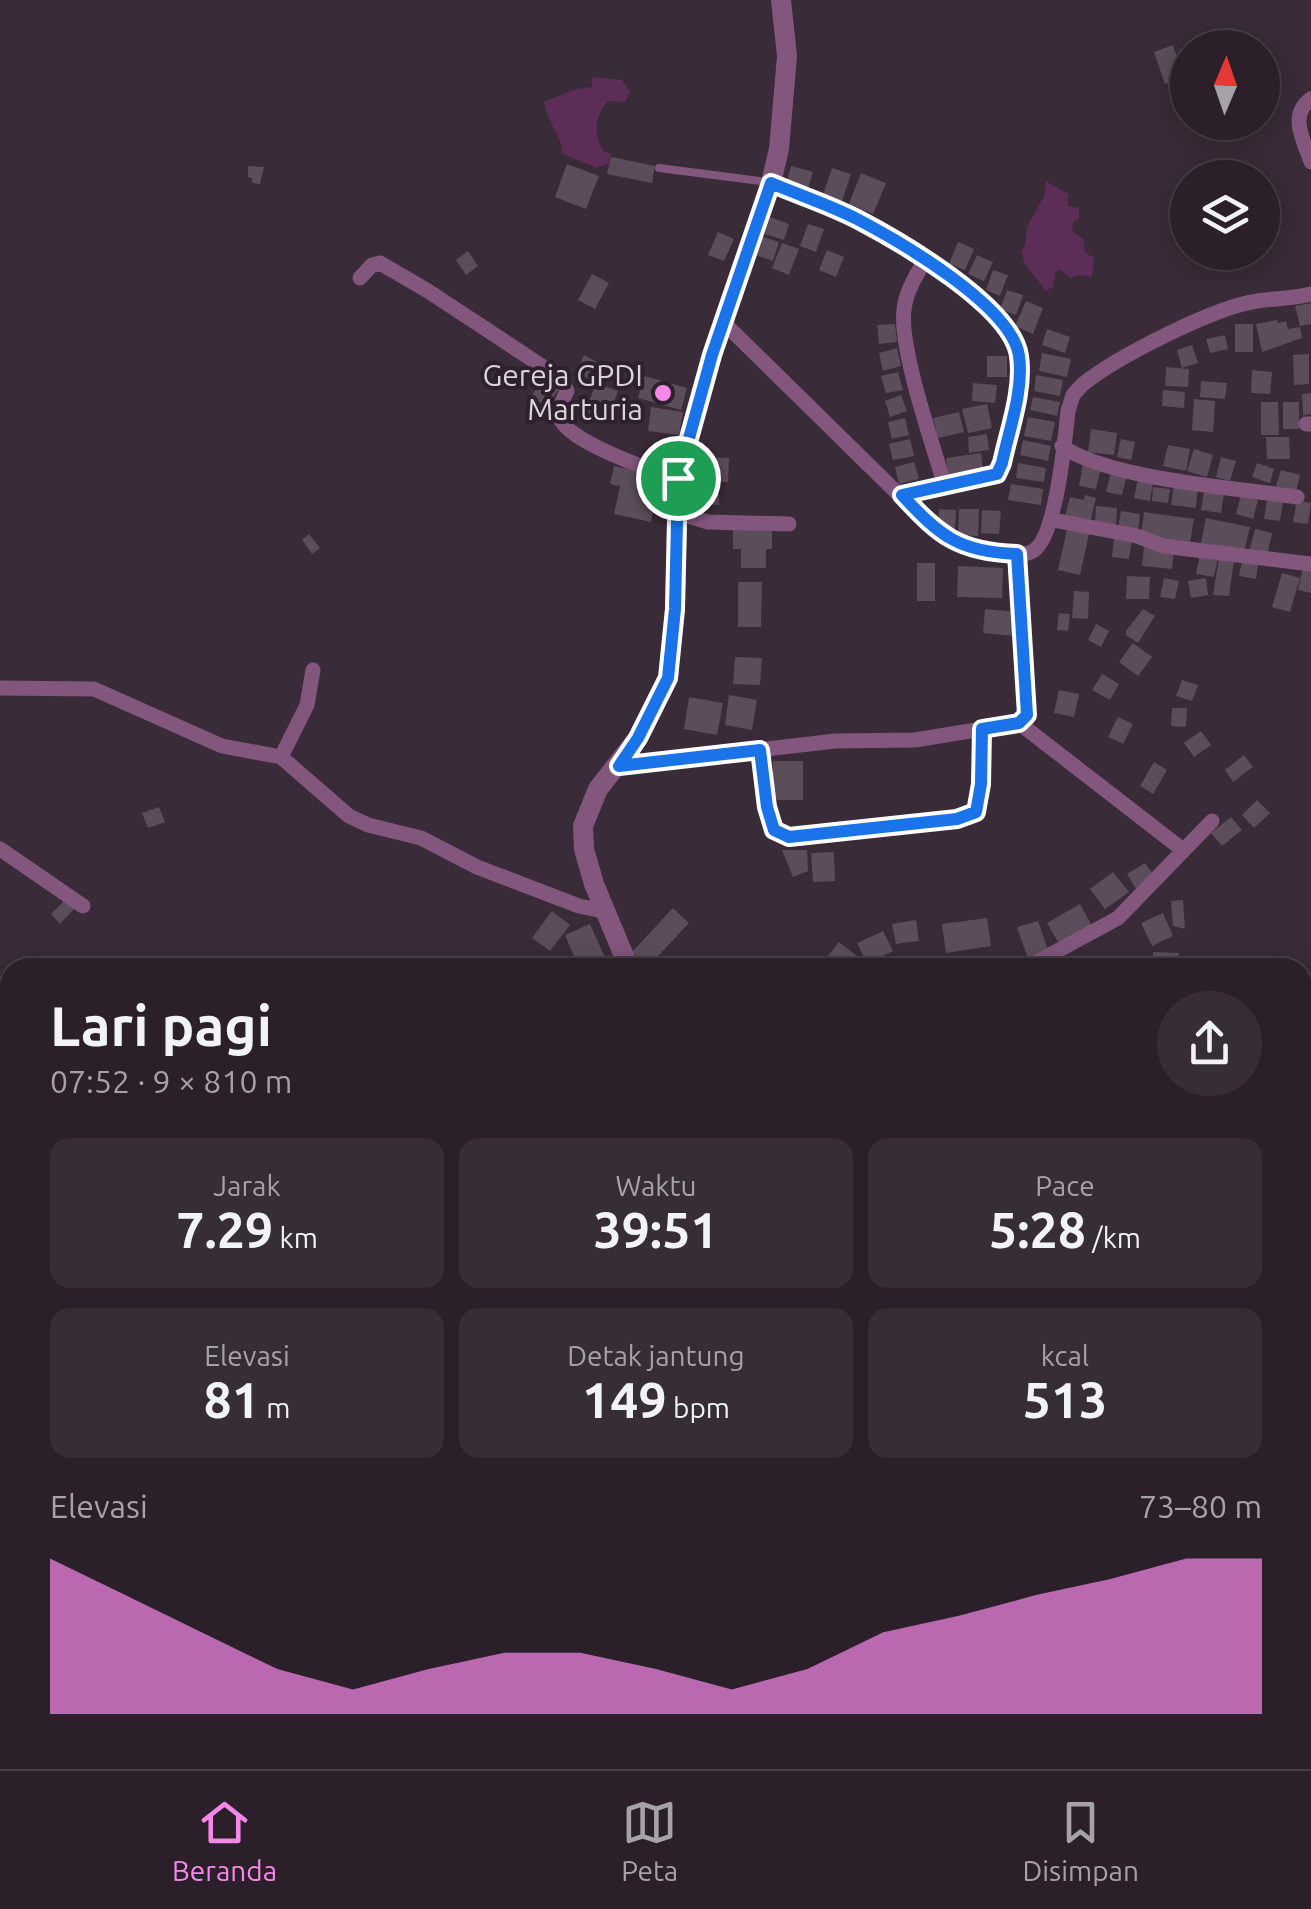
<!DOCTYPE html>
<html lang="id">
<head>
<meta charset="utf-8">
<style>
  :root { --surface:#2b2029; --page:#372d35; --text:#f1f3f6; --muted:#a6a3a8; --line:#473e46; --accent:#f788eb }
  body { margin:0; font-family:Ubuntu,sans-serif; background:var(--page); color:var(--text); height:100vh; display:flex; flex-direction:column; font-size:38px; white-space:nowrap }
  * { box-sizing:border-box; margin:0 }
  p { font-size:32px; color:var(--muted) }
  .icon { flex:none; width:55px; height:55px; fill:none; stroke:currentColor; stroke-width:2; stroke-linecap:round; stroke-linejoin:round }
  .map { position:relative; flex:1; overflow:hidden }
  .side { position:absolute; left:0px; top:958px; width:1312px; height:812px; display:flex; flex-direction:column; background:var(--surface); border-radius:30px 30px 0 0; box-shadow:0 5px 25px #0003,0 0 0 2px var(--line) }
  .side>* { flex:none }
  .needle { width:65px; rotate:2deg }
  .fabs { position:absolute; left:1170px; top:30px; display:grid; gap:20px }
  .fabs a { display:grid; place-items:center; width:110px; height:110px; border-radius:50%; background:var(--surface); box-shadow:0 5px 25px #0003,0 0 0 2px var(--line); font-size:50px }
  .pin { position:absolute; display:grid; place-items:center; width:85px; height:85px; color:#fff; margin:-42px; border:5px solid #fff; border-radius:50%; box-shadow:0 2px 10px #0007 }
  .round { display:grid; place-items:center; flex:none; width:105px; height:105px; border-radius:52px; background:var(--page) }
  .headline { display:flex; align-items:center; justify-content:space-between; height:170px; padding:0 50px }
  h1 { font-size:55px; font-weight:600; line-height:75px }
  .metrics { display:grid; grid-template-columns:repeat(3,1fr); gap:15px; height:170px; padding:10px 50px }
  .metrics div { display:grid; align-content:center; border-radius:20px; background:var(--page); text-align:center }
  .metrics b { font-size:50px; font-weight:600 }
  .metrics small { font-size:28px; font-weight:400 }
  .metrics p { font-size:28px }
  .chart { height:280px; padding:20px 50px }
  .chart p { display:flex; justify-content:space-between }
  .chart svg { width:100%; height:180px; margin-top:10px; fill:var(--accent); opacity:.7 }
  .menu { display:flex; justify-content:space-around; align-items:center; height:140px; border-top:2px solid var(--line); background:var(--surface); font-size:28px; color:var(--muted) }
  .menu a { display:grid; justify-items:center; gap:5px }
  .menu .current { color:var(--accent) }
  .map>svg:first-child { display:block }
  .green { fill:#5b2d57 }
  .building { fill:#5c4d5a }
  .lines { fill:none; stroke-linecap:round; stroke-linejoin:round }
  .service { stroke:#82567d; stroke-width:8 }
  .minor { stroke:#82567d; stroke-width:15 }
  .tertiary { stroke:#82567d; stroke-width:20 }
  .route-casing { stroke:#fff; stroke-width:20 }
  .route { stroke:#1a73e8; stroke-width:12 }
  .poi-dot { fill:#f788eb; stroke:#2e212d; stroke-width:4 }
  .labels { text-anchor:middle; stroke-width:8; stroke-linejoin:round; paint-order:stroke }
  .poi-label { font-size:30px; fill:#dcd3db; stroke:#2e212d; text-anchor:end }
</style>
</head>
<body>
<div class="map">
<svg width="1311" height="1769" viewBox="0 0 1311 1769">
  <rect width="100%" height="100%" fill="#392b37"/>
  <path class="green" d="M592,77L622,80L630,92L625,102L608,101C594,116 593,135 604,152L611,154L609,163L597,168L563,154C560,134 547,121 544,102L576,89L592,87Z
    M1046,181L1068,194V206L1079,208V219L1073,222L1072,231L1084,240L1085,252L1094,258L1092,277L1081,275L1071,278L1060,270L1056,271L1053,287L1046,291L1025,264L1021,252L1025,245L1027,227L1044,196Z"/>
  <path class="building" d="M1173,45L1184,78L1165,84L1154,52Z
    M611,157L655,166L652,183L607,174Z
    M567,164L599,176L586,209L555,197Z
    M248,166L264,167L260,184L252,183V178L248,177Z
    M791,166L813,172L806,195L785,188Z
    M832,168L851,174L842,201L823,195Z
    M861,173L886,183L873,214L849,204Z
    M770,217L789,224L784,240L765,234Z
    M808,224L824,229L816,252L800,246Z
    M718,232L734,239L724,261L708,255Z
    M763,237L779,242L773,261L756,255Z
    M958,242L974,249L965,270L949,264Z
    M782,243L799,249L789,275L772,268Z
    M827,250L844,257L836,277L819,270Z
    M468,251L478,266L466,275L456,260Z
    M977,255L993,262L984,281L968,274Z
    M993,270L1008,275L1000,296L986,290Z
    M592,274L609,283L595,309L578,300Z
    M1007,290L1023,295L1016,315L1000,309Z
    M1026,301L1043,308L1033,334L1015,326Z
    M1311,303V324L1300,326L1295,306Z
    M1277,320L1278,323L1286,321L1288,329L1300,327L1302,338L1262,352L1256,324Z
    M895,324L897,342L879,344L877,325Z
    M1235,324H1253V352H1235Z
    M1047,329L1070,337L1065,353L1042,345Z
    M1225,335L1228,349L1210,353L1206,339Z
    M1192,345L1198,363L1182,368L1177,350Z
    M897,348L901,366L883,371L879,353Z
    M1042,353L1071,359L1067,377L1039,371Z
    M1309,354V384L1294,385L1293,355Z
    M584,355L606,367L602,377L597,375L595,381L576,373Z
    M987,356H1007V377H987Z
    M1166,367L1189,369L1188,387L1165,386Z
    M1252,370L1272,372L1270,394L1251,393Z
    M898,372L903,390L886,393L881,376Z
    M548,374L562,385L546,407L531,396Z
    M1036,375L1063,380L1060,396L1034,391Z
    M644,376L687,388L681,410L638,398Z
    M1201,381L1227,383L1225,399L1200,397Z
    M596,383L618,391L607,421L585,413Z
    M973,383L997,385L995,403L972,401Z
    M1163,390L1185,392L1184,408L1162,406Z
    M1311,393V414L1303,415L1302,394Z
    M901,395L907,411L890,417L885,401Z
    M1033,397L1060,402L1057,416L1030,410Z
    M1194,399L1215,401L1213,432L1192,430Z
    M1261,402H1278L1279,435H1261Z
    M1283,402H1299V429H1283Z
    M987,404L992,428L968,433L962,409Z
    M651,407L683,412L679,435L648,431Z
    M959,412L964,432L938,438L933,418Z
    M1028,417L1055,422L1051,441L1024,436Z
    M905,418L909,435L892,439L888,422Z
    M1091,429L1117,433L1114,455L1088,452Z
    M987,434L989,450L969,453L968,437Z
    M1266,437H1289L1290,459H1267Z
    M910,439L914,456L893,460L889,444Z
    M1121,439L1135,442L1131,460L1117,457Z
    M1023,440L1051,446L1048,461L1020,455Z
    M1168,445L1190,449L1186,471L1163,466Z
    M1194,449L1213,455L1207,477L1187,471Z
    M981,453L984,478L950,483L946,458Z
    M709,457L729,458L728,482L708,481L709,472H704V461H709Z
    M1221,457L1236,461L1230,481L1216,477Z
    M914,462L919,479L899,484L895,467Z
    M1018,463L1046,468L1044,482L1016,478Z
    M1257,463L1274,469L1270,483L1252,477Z
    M1083,464L1101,468L1096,489L1079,486Z
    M614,466L660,476L651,522L614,514L620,486L610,484Z
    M1281,470L1300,475L1296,492L1276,486Z
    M1111,471L1127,475L1122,495L1106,492Z
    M1138,478L1153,481L1150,501L1134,498Z
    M1011,484L1043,489L1041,505L1008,500Z
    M1174,484L1198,487L1196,508L1171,505Z
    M693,485L719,486V505L692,504Z
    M1153,487L1170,489L1168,503L1152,501Z
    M1204,491L1224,493L1221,513L1201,510Z
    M1085,495L1096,498L1090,523L1065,516L1070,497L1084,500Z
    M1241,495L1258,500L1253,519L1236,514Z
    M1267,499L1283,502L1280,521L1264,519Z
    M1297,500L1311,503L1308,524L1293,522Z
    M1096,506L1117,508L1116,525L1095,523Z
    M939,509L956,510L955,531L938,530Z
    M959,509H979L978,536L958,535Z
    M982,510L1001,511L999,534L981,533Z
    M1121,511L1140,514L1138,531L1118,528Z
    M1144,512L1194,519L1190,543L1141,536Z
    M1206,518L1250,527L1244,552L1201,543Z
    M733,526H772V549H766V568H741V549H733Z
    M1067,529L1089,534L1080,575L1058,570Z
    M1255,529L1272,533L1267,556L1249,552Z
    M309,534L320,548L312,554L302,540Z
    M1114,538L1132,540L1129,559L1112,557Z
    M1144,546L1174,550L1172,569L1142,566Z
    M1200,554L1218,557L1214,577L1196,574Z
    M1219,558L1234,560L1229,596L1213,595Z
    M1242,561L1258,564L1256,579L1239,576Z
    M917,563H935V601H917Z
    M958,566L1003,568L1002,598L957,597Z
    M1303,567L1311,569V593L1298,590Z
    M1282,573L1300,578L1290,612L1272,607Z
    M1127,576L1150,577L1149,599H1126Z
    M1164,578L1179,581L1175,599L1160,597Z
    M1206,578L1208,595L1191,598L1188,581Z
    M738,582H762L761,627H738Z
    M1074,591L1089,592L1088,619L1072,618Z
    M985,609L1018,612L1015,636L983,633Z
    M1143,609L1155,616L1138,643L1126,635V631Z
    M1059,613L1070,614L1068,631L1057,630Z
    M1096,624L1109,631L1101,647L1088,640Z
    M1133,643L1152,657L1138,676L1119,662Z
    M735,657L762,658L760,685L733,684Z
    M1102,674L1119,684L1110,700L1092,690Z
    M1182,680L1198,685L1192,701L1176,696Z
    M1059,690L1079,694L1074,717L1054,713Z
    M729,695L757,700L752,730L725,725Z
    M689,697L723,703L717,735L684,729Z
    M1172,708H1187L1186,727L1171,726Z
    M1118,717L1133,724L1123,744L1108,737Z
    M1201,731L1211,745L1194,757L1184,743Z
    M1244,755L1253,767L1233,782L1225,770Z
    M773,761H803V800H773Z
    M1154,762L1167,770L1153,794L1140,786Z
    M1257,800L1270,813L1254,828L1242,815Z
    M159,807L165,822L148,828L142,813Z
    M1231,817L1242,830L1222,846L1211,833Z
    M782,850H807L808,871L793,877Z
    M834,852L835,881L813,882L811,853Z
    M1145,863L1155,877L1136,889L1127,874Z
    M1113,872L1129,892L1105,909L1090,889Z
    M68,897L77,906L60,924L51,914Z
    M1183,900L1185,929L1173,926L1171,901Z
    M1080,904L1093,928L1061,947L1047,923Z
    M673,908L689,923L648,967L632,952Z
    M552,911L570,925L550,951L532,938Z
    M1163,913L1173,936L1152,946L1141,923Z
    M987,918L991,946L946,953L942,924Z
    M916,920L919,941L896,944L892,924Z
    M1038,921L1049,953L1028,959L1017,927Z
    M590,924L607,962L595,968H579L565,935Z
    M883,931L893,951L867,964L857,943Z
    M839,942L862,960L856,968H821L819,966Z
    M1153,952L1179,953V968H1153Z
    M939,962L995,963V968H939Z
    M10,1744V1760H22L0,1769V1748Z
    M791,1760H819L821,1762L814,1769H782Z
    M938,1760H976L975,1769H937Z
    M1257,1760H1285L1282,1769L1256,1763Z"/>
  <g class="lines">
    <path class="service" d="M659,168L768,182"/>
    <path class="minor" d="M1311,99C1288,115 1304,141 1311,162
      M771,183C831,208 1009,285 1019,356C1024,390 1009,430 1002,463L997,475L902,495
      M925,260C916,276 906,291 904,310C899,348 933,445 945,486
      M360,278L372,265L380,263L428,291L560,378L567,391C564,397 559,407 559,414C559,440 656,472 678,478
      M724,323L937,532C954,545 975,548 995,552C1007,555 1022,557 1033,551C1056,538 1065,439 1068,411L1073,395L1082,385C1116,357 1215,307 1257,301C1276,298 1293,299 1311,294
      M1306,424H1311
      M1062,446C1107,479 1238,488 1297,497
      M678,513L708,522L789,524
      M1053,520L1137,536L1163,546L1311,564
      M0,688L94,689L222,746L281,757L349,816L368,825L421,838L477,867L579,906L603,911
      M1019,723L1183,850
      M760,750L767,807L774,830L789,837L957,819L976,812L981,784L982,729
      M281,757L307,705L313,670
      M619,766L835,741L915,740L1019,723L1027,715L1017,554
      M0,849L83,906
      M1026,968L1118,918L1212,821
      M0,1415L10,1423
      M475,1760L482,1769
      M1185,1769L1187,1760"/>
    <path class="tertiary" d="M629,968L594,884L584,849L583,826L598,789L638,738L668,678L675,609L678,478L712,355L771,183L779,149L787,56L781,0
      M1083,1760L1106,1769
      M756,1769L766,1760"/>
  </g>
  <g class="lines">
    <g class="route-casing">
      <path id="route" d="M771,183C799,195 830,205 857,219C899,241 1012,306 1019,356C1024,390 1009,430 1002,463L997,474L902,495C940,536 959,552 1017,554L1027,715L1019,723L982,729L981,784L976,812L957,819L789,837L774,830L767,807L760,750L619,766L638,738L668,678L675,609L678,478L712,355Z"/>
    </g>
    <use href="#route" class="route"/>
  </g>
  <circle class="poi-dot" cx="663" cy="393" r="10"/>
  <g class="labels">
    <g class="poi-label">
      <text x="643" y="386">Gereja GPDI<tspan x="643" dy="34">Marturia</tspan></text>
    </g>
  </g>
</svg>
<div class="fabs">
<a><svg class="needle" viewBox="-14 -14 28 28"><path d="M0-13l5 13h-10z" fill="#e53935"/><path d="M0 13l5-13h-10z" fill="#a6a3a8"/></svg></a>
<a><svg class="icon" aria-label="layers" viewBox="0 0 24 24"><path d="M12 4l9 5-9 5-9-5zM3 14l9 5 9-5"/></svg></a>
</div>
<div class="pin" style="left:678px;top:478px;background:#1e9e55"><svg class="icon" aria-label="arrive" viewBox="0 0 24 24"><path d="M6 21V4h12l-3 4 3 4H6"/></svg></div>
<section class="side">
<div class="headline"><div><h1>Lari pagi</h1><p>07:52 · 9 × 810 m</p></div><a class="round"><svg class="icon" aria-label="share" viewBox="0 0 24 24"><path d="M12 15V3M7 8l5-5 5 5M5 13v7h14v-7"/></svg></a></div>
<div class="metrics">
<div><p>Jarak</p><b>7.29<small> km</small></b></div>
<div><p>Waktu</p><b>39:51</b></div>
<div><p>Pace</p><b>5:28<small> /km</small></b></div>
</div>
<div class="metrics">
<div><p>Elevasi</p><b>81<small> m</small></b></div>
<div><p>Detak jantung</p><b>149<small> bpm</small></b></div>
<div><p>kcal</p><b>513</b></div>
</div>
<div class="chart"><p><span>Elevasi</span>73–80 m</p>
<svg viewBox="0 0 160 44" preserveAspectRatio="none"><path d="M0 44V6L10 15L20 24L30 33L40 38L50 33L60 29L70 29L80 33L90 38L100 33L110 24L120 20L130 15L140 11L150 6L160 6V44z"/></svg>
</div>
</section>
</div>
<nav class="menu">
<a class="current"><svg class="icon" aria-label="home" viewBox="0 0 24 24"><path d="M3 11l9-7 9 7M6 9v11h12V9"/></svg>Beranda</a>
<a><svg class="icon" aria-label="map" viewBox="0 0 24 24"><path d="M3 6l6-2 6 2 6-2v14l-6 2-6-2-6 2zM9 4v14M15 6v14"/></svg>Peta</a>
<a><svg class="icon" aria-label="saved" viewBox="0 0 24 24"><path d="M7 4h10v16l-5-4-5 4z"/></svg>Disimpan</a>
</nav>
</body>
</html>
